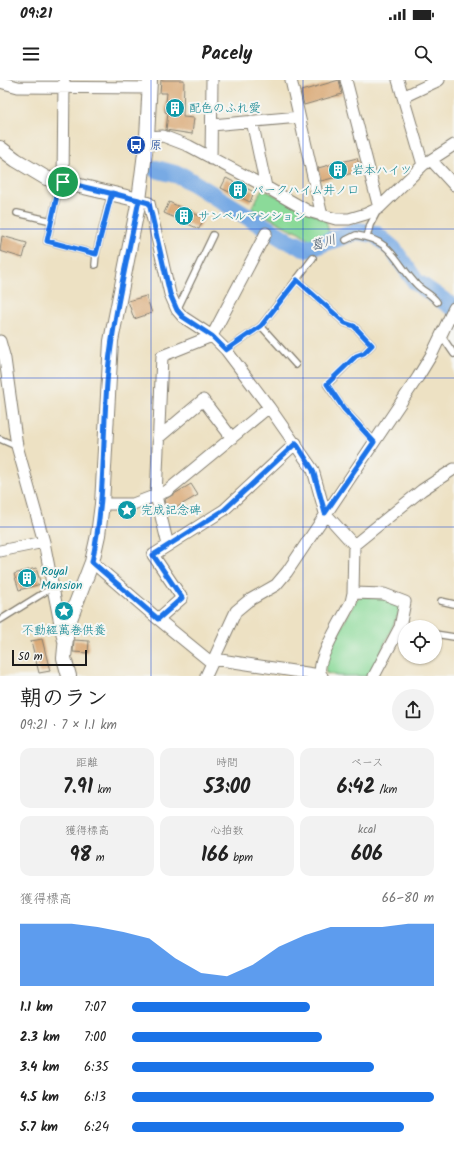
<!DOCTYPE html>
<html lang="ja">
<head>
<meta charset="utf-8">
<style>
  :root { --surface:#fff; --page:#f2f2f2; --text:#222; --muted:#767676; --accent:#1a73e8 }
  body { margin:0; font-family:Kalam,"Klee One",sans-serif; background:var(--page); color:var(--text); height:100vh; display:flex; flex-direction:column; font-size:15px; white-space:nowrap }
  * { box-sizing:border-box; margin:0 }
  p { font-size:13px; color:var(--muted) }
  .icon { flex:none; width:22px; height:22px; fill:none; stroke:currentColor; stroke-width:2; stroke-linecap:round; stroke-linejoin:round }
  .map { position:relative; height:596px; overflow:hidden }
  .details { display:flex; flex-direction:column; background:var(--surface); flex:1 }
  .details>* { flex:none }
  .fabs { position:absolute; left:398px; top:540px; display:grid; gap:8px }
  .fabs a { display:grid; place-items:center; width:44px; height:44px; border-radius:50%; background:var(--surface); box-shadow:0 1px 3px #0004; font-size:20px }
  .scale { position:absolute; left:12px; bottom:10px; width:75px; box-sizing:border-box; padding-left:4px; border:2px solid #1c1c1c; border-top:0; font-size:11px; line-height:14px; white-space:nowrap; color:#1c1c1c; -webkit-text-stroke:3px #f6f6f2; paint-order:stroke }
  .pin { position:absolute; display:grid; place-items:center; width:34px; height:34px; color:#fff; margin:-17px; border:2px solid #fff; border-radius:50%; box-shadow:0 1px 4px #0007 }
  .round { display:grid; place-items:center; flex:none; width:42px; height:42px; border-radius:21px; background:var(--page) }
  .headline { display:flex; align-items:center; justify-content:space-between; height:68px; padding:0 20px }
  h1 { font-size:22px; font-weight:700; line-height:30px }
  .metrics { display:grid; grid-template-columns:repeat(3,1fr); gap:6px; height:68px; padding:4px 20px }
  .metrics div { display:grid; align-content:center; border-radius:10px; background:var(--page); text-align:center }
  .metrics b { font-size:20px; font-weight:700 }
  .metrics small { font-size:11px; font-weight:400 }
  .metrics p { font-size:11px }
  .chart { height:112px; padding:8px 20px }
  .chart p { display:flex; justify-content:space-between }
  .chart svg { width:100%; height:72px; margin-top:4px; fill:var(--accent); opacity:.7 }
  ul { padding:0 20px; list-style:none; font-size:13px }
  li { display:grid; grid-template-columns:64px 48px 1fr; align-items:center; height:30px }
  li i { height:10px; border-radius:5px; background:var(--accent) }
  .status { display:flex; justify-content:space-between; align-items:center; height:28px; padding:0 20px; background:var(--surface); direction:ltr }
  .status svg { height:11px; fill:currentColor }
  header { display:flex; justify-content:space-between; align-items:center; height:52px; padding:0 20px; background:var(--surface); font-size:18px; font-weight:700 }
  .map>svg:first-child { display:block }
  .green { fill:#8bda99; stroke:#547b5a }
  .lines { fill:none; stroke-linecap:round; stroke-linejoin:round }
  .river { stroke:#78aae4; stroke-width:18 }
  .building { fill:#d9a875 }
  .service-casing { stroke:#847e70; stroke-width:8 }
  .minor-casing { stroke:#847e70; stroke-width:13 }
  .tertiary-casing { stroke:#847e70; stroke-width:16 }
  .service { stroke:#fff; stroke-width:5.5 }
  .minor { stroke:#fff; stroke-width:11 }
  .tertiary { stroke:#fff; stroke-width:14 }
  .route-casing { stroke:#fff; stroke-width:8 }
  .route { stroke:#1a73e8; stroke-width:5 }
  .grid { fill:none; stroke:#1d4ed8; stroke-width:1; stroke-opacity:0.55 }
  .labels { text-anchor:middle; stroke-width:4; stroke-linejoin:round; paint-order:stroke }
  .culture-label { font-size:12px; fill:#0d838f; stroke:#f6f6f2; text-anchor:start }
  .transit-label { font-size:12px; fill:#164399; stroke:#f6f6f2; text-anchor:start }
  .water-label { font-size:13px; font-style:italic; fill:#41556c; stroke:#f6f6f2 }
</style>
</head>
<body>
<div class="status"><b>09:21</b><svg viewBox="0 0 49 12"><path d="M0 12V9h3v3zM5 12V6h3v6zM10 12V3h3v9zM15 12V0h3v12zM26 1h20v11H26zM47 4h2v5h-2z"/></svg></div>
<header><svg class="icon" aria-label="menu" viewBox="0 0 24 24"><path d="M4 6h16M4 12h16M4 18h16"/></svg>Pacely<svg class="icon" aria-label="search" viewBox="0 0 24 24"><circle cx="10" cy="10" r="6"/><path d="M15 15l6 6"/></svg></header>
<div class="map">
<svg width="454" height="596" viewBox="0 0 454 596">
  <rect width="100%" height="100%" fill="#f6f6f2"/>
  <filter id="ink" filterUnits="userSpaceOnUse"><feTurbulence type="fractalNoise" baseFrequency=".025" numOctaves="2"/><feDisplacementMap in="SourceGraphic" scale="8" xChannelSelector="R" yChannelSelector="G"/><feConvolveMatrix kernelMatrix="1 2 1 2 8 2 1 2 1" color-interpolation-filters="sRGB"/></filter>
  <filter id="wash" filterUnits="userSpaceOnUse"><feTurbulence type="fractalNoise" baseFrequency=".012" numOctaves="4" result="noise"/><feDisplacementMap in="SourceGraphic" scale="16" xChannelSelector="R" yChannelSelector="G"/><feGaussianBlur stdDeviation="0.9" result="paint"/><feColorMatrix in="noise" values="0 0 0 0 0 0 0 0 0 0 0 0 0 0 0 0 0 1.4 0 .05"/><feComposite in="paint" operator="in"/></filter>
  <g filter="url(#wash)">
    <rect width="100%" height="100%" fill="#ede1c3"/>
    <path class="green" d="M262,109L326,140L329,153L321,157L309,159L296,150H292L252,128Z
      M361,516L382,518L399,523L401,528L370,596H338L326,593C322,580 349,534 356,520Z"/>
    <g class="lines">
      <path class="river" d="M156,89L182,96L286,160L307,169L357,151L375,154L393,169L416,202L454,228"/>
    </g>
    <g id="blocks">
      <path class="building" d="M161,0H184L183,37L194,38L192,54L166,50L168,33L165,32L167,13H160Z
        M339,0L342,14L304,25L301,11Z
        M357,78L361,91L321,101L318,88Z
        M226,98L254,112L250,122L221,108Z
        M169,122L204,138L199,149L164,133Z
        M2,156L27,163L23,178L0,171Z
        M146,216L152,233L134,239L128,221Z
        M191,404L198,415L167,433L164,420Z
        M36,488L41,504L19,510L14,494Z
        M42,559L50,591L39,593L31,561Z
        M74,560L89,561L88,573L73,572Z"/>
    </g>
  </g>
  <g filter="url(#ink)">
    <use href="#blocks" fill-opacity="0" stroke="#847e70" stroke-width="1"/>
    <g class="lines">
      <g class="service-casing">
        <path id="service" d="M63,103L58,111L47,161L96,174L111,114
          M17,133L52,141
          M367,157L370,145L378,130
          M346,160L356,155C393,161 393,179 416,204C422,211 432,214 437,222
          M95,185L96,174
          M297,200L345,243L354,246L372,265L364,273L356,276L327,305L344,329L374,361
          M177,230L213,155
          M261,246L296,285
          M441,255L454,274
          M226,270L261,246L313,178
          M0,359L16,366
          M441,521L454,524
          M0,540L53,507
          M435,554L454,557"/>
      </g>
      <g class="minor-casing">
        <path id="minor" d="M291,0L322,136
          M346,0L379,128
          M398,0L423,85
          M0,2L18,7L150,8
          M403,17L439,0
          M252,41L266,107
          M212,45L299,37
          M147,57L163,56L189,66L266,107L308,131L336,139H349L366,134L379,128L423,85L454,65
          M211,79L212,0
          M431,80L454,105
          M63,102L64,1
          M139,120L149,123L170,214L177,230L183,237L212,256L226,270L269,327L313,390L325,433L354,465L353,513L351,522C345,534 312,586 322,596
          M0,261L5,279L17,366L44,462L63,559
          M158,358L203,320L232,358
          M102,424H133L167,411L269,327
          M168,465L156,416L162,276L212,256L266,153
          M354,465L422,410L454,389
          M0,471L44,462
          M92,482L158,539L212,583
          M353,513L384,514L405,522L400,547L374,596
          M158,539L182,518L153,475L224,430L296,363
          M214,579L320,595
          M206,596L236,531L248,521L276,505L287,492L418,297L432,274L454,228"/>
      </g>
      <g class="tertiary-casing">
        <path id="tertiary" d="M0,68L16,80L46,98L139,120
          M69,596L64,578L67,547L92,482L98,455L102,424L111,261L139,120L147,57L150,0"/>
      </g>
      <use href="#service" class="service"/>
      <use href="#minor" class="minor"/>
      <use href="#tertiary" class="tertiary"/>
    </g>
  </g>
  <g class="lines" filter="url(#ink)">
    <g class="route-casing">
      <path id="route" d="M63,102L139,120C128,176 114,233 108,291C102,354 106,418 92,482L158,539L182,518L153,475L224,430L296,363L313,390L325,433L374,362L344,329L327,304L356,276L364,273L372,265L354,246L345,243L297,200L261,246L226,270L212,256L183,237L177,230L170,214L149,123L112,113L96,174L47,161L58,111L63,102"/>
    </g>
    <use href="#route" class="route"/>
  </g>
  <path class="grid" d="M151,0V596M303,0V596M0,149H454M0,298H454M0,447H454"/>
  <defs>
    <g id="building-disc" transform="scale(1)"><circle r="9.5" fill="#0f9aa8" stroke="#f6f6f2"/><path d="M-4-6H4V6H1V3H-1V6H-4ZM-2.5-4.3h1.7v1.8h-1.7ZM.8-4.3h1.7v1.8H.8ZM-2.5-1h1.7V.8h-1.7ZM.8-1h1.7V.8H.8Z" fill="#fff"/></g>
    <g id="bus-disc" transform="scale(1)"><circle r="9.5" fill="#1a4fb4" stroke="#f6f6f2"/><path d="M-5-6H5V4H4V6H2V4H-2V6H-4V4H-5ZM-3.5-4V0h7V-4ZM-3.5 1.2v1.5H-2V1.2ZM2 1.2v1.5H3.5V1.2Z" fill="#fff"/></g>
    <g id="sight-disc" transform="scale(1)"><circle r="9.5" fill="#0f9aa8" stroke="#f6f6f2"/><path d="M0-6L1.8-2.2L6-1.7L2.9 1.2L3.7 5.4L0 3.3L-3.7 5.4L-2.9 1.2L-6-1.7L-1.8-2.2Z" fill="#fff"/></g>
  </defs>
  <g fill-rule="evenodd">
    <use href="#building-disc" x="175" y="28"/>
    <use href="#bus-disc" x="136" y="65"/>
    <use href="#building-disc" x="338" y="90"/>
    <use href="#building-disc" x="238" y="110"/>
    <use href="#building-disc" x="184" y="136"/>
    <use href="#sight-disc" x="127" y="430"/>
    <use href="#building-disc" x="27" y="498"/>
    <use href="#sight-disc" x="64" y="531"/>
  </g>
  <g class="labels">
    <g class="culture-label">
      <text x="189" y="32">配色のふれ愛</text>
      <text x="352" y="94">岩本ハイツ</text>
      <text x="252" y="114">パークハイム井ノ口</text>
      <text x="198" y="140">サンベルマンション</text>
      <text x="141" y="434">完成記念碑</text>
      <text x="41" y="495">Royal<tspan x="41" dy="14">Mansion</tspan></text>
      <text x="64" y="554" text-anchor="middle">不動經萬巻供養</text>
    </g>
    <g class="transit-label">
      <text x="150" y="69">原</text>
    </g>
    <g class="water-label">
      <text transform="translate(323 162) rotate(-17)" y="5">葛川</text>
    </g>
  </g>
</svg>
<div class="fabs">
<a><svg class="icon" aria-label="locate" viewBox="0 0 24 24"><circle cx="12" cy="12" r="6"/><path d="M12 2v4M12 18v4M2 12h4M18 12h4"/></svg></a>
</div>
<div class="scale">50 m</div>
<div class="pin" style="left:63px;top:102px;background:#1e9e55"><svg class="icon" aria-label="arrive" viewBox="0 0 24 24"><path d="M6 21V4h12l-3 4 3 4H6"/></svg></div>
</div>
<section class="details">
<div class="headline"><div><h1>朝のラン</h1><p>09:21 · 7 × 1.1 km</p></div><a class="round"><svg class="icon" aria-label="share" viewBox="0 0 24 24"><path d="M12 15V3M7 8l5-5 5 5M5 13v7h14v-7"/></svg></a></div>
<div class="metrics">
<div><p>距離</p><b>7.91<small> km</small></b></div>
<div><p>時間</p><b>53:00</b></div>
<div><p>ペース</p><b>6:42<small> /km</small></b></div>
</div>
<div class="metrics">
<div><p>獲得標高</p><b>98<small> m</small></b></div>
<div><p>心拍数</p><b>166<small> bpm</small></b></div>
<div><p>kcal</p><b>606</b></div>
</div>
<div class="chart"><p><span>獲得標高</span>66–80 m</p>
<svg viewBox="0 0 160 44" preserveAspectRatio="none"><path d="M0 44V6L10 6L20 6L30 8L40 11L50 15L60 27L70 36L80 38L90 31L100 20L110 13L120 8L130 8L140 8L150 6L160 6V44z"/></svg>
</div>
<ul>
<li><b>1.1 km</b>7:07<i style="width:59%"></i></li>
<li><b>2.3 km</b>7:00<i style="width:63%"></i></li>
<li><b>3.4 km</b>6:35<i style="width:80%"></i></li>
<li><b>4.5 km</b>6:13<i style="width:100%"></i></li>
<li><b>5.7 km</b>6:24<i style="width:90%"></i></li>
</ul>
</section>
</body>
</html>
